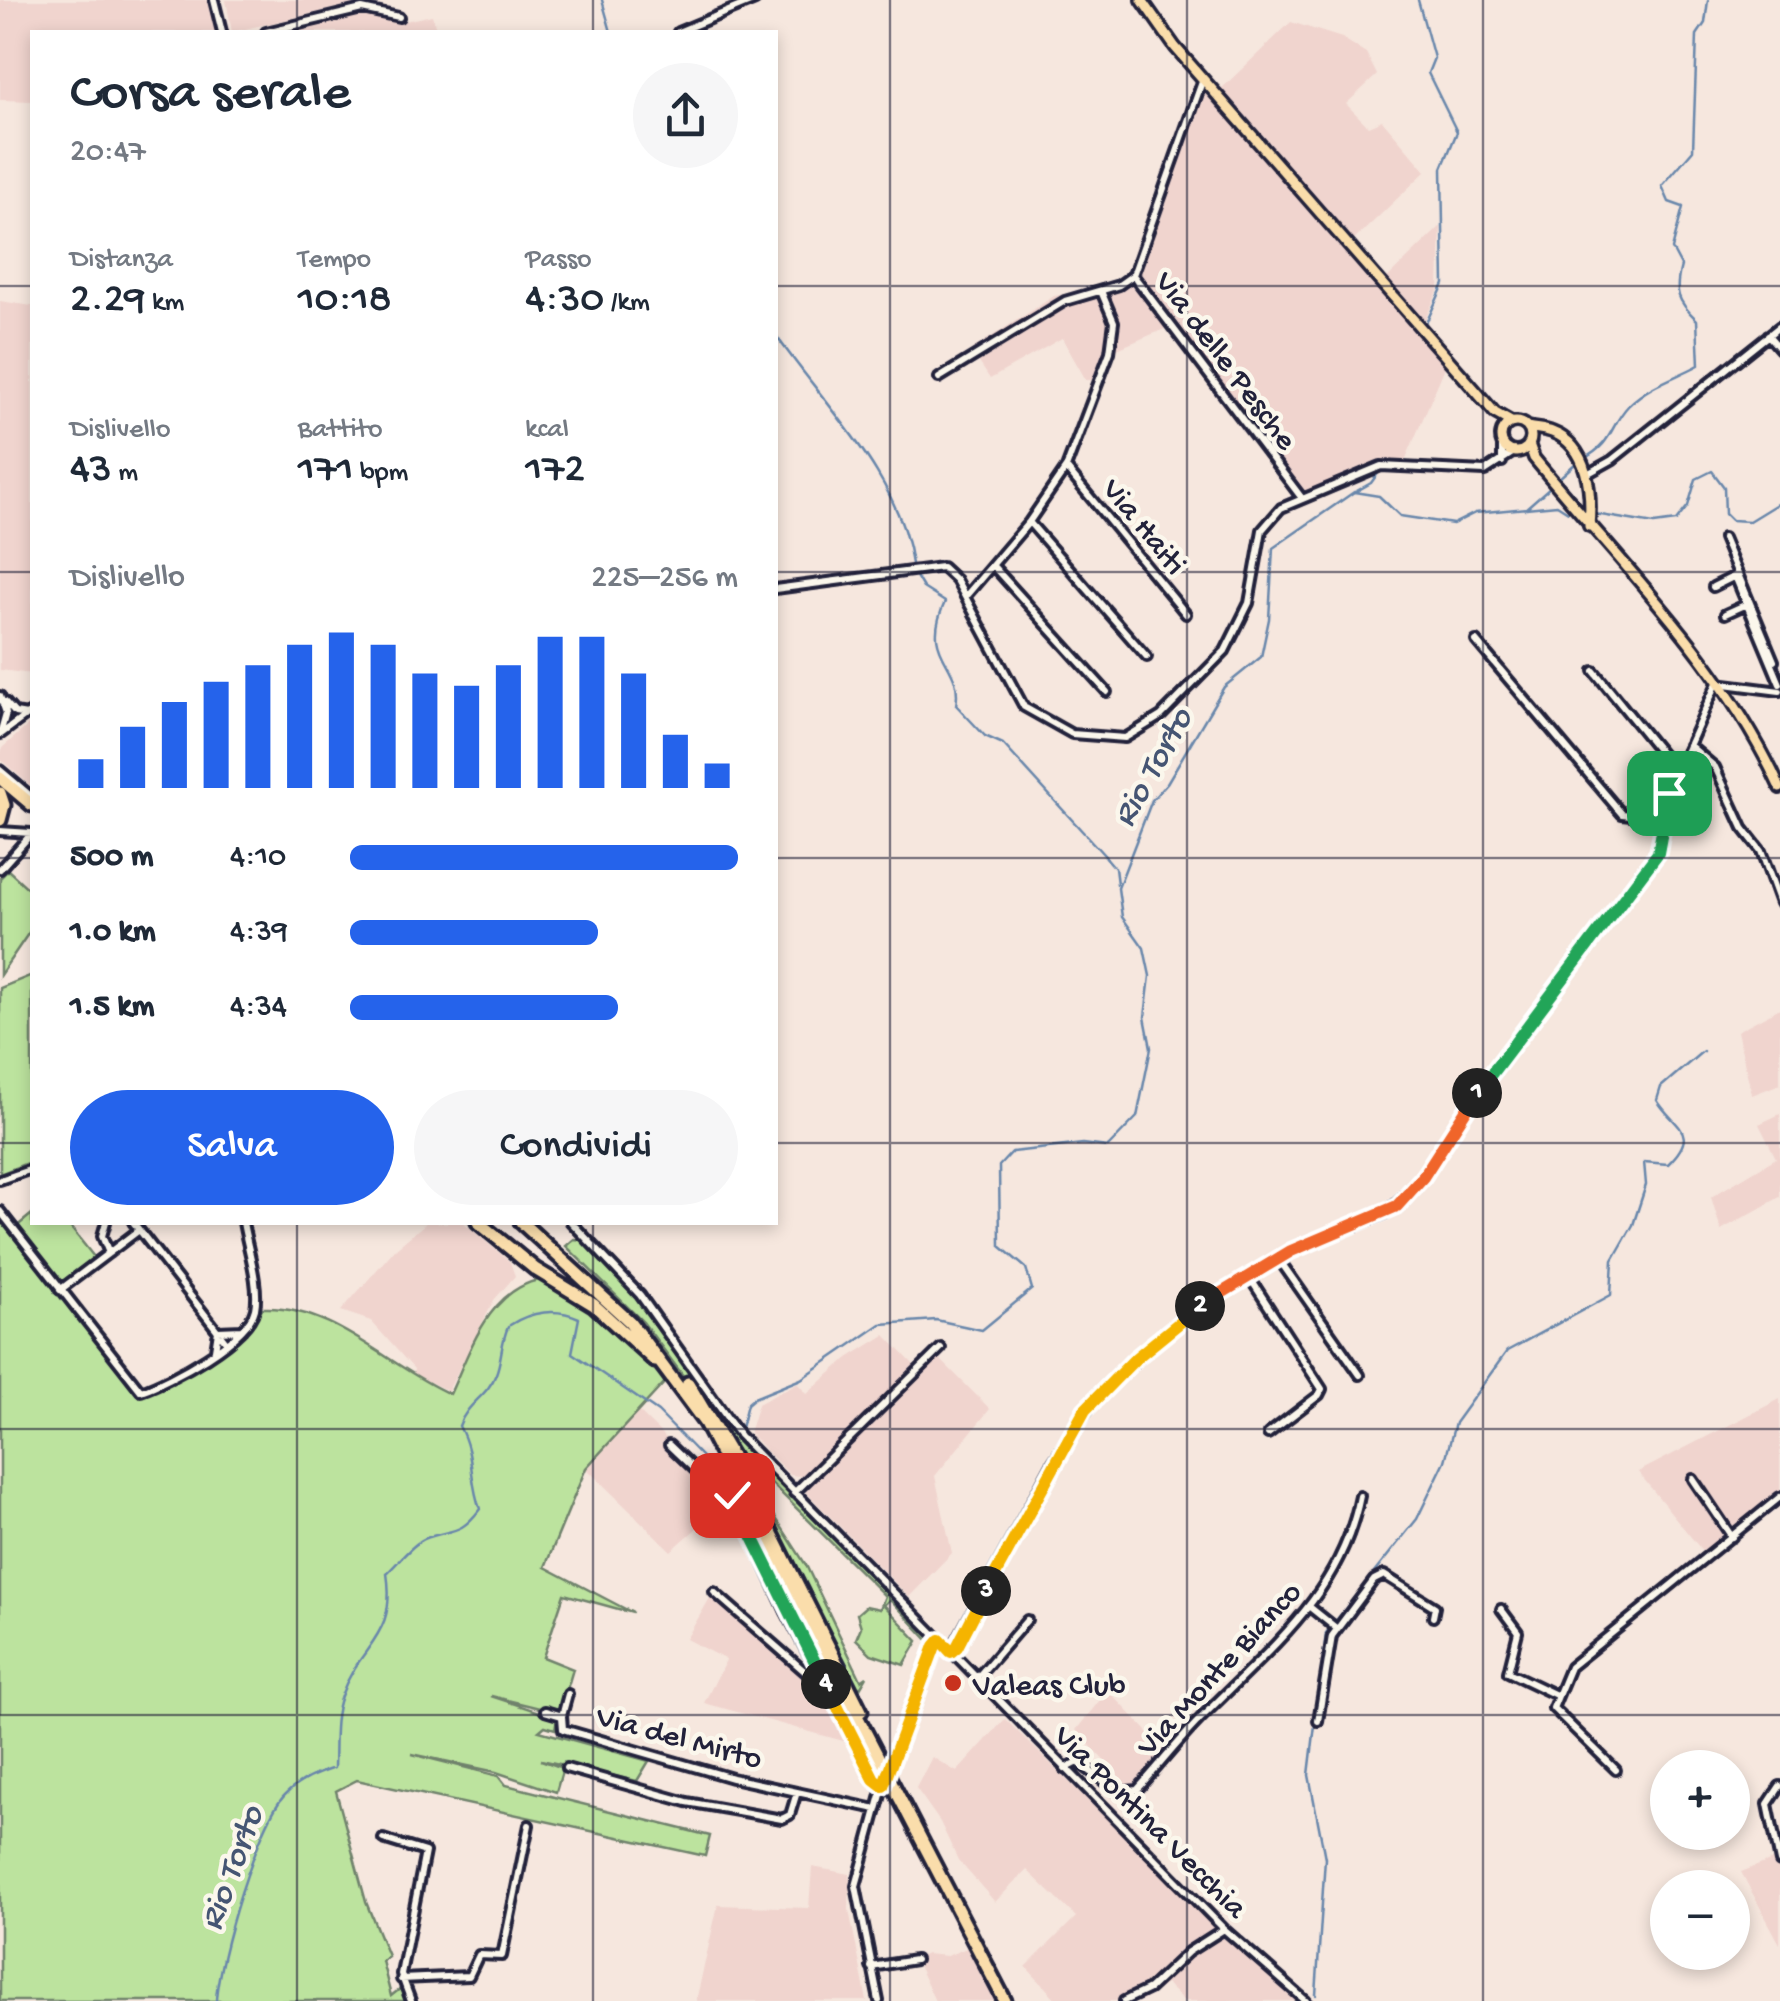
<!DOCTYPE html>
<html lang="it">
<head>
<meta charset="utf-8">
<style>
  :root { --surface:#fff; --page:#f6f6f7; --text:#1f2937; --muted:#747a83; --accent:#2563eb }
  body { margin:0; font-family:"Gochi Hand",sans-serif; background:var(--page); color:var(--text); height:100vh; display:flex; flex-direction:column; font-size:38px; white-space:nowrap }
  * { box-sizing:border-box; margin:0 }
  p { font-size:32px; color:var(--muted) }
  .icon { flex:none; width:55px; height:55px; fill:none; stroke:currentColor; stroke-width:2; stroke-linecap:round; stroke-linejoin:round }
  .map { position:relative; flex:1; overflow:hidden }
  .sheet { position:absolute; left:30px; top:30px; width:748px; height:1195px; display:flex; flex-direction:column; background:var(--surface); border-radius:0px; box-shadow:0 5px 15px #0003 }
  .sheet>* { flex:none }
  .buttons { position:absolute; left:1650px; top:1750px; display:grid; gap:20px }
  .buttons a { display:grid; place-items:center; width:100px; height:100px; border-radius:50%; background:var(--surface); box-shadow:0 5px 15px #0003; font-size:50px }
  .pin { position:absolute; display:grid; place-items:center; width:85px; height:85px; color:#fff; margin:-42px; border-radius:20px; box-shadow:0 5px 15px #0006 }
  .km { position:absolute; width:50px; height:50px; margin:-25px; border-radius:50%; background:#222; color:#fff; font-size:28px; line-height:50px; text-align:center }
  .round { display:grid; place-items:center; flex:none; width:105px; height:105px; border-radius:52px; background:var(--page) }
  .headline { display:flex; align-items:center; justify-content:space-between; height:170px; padding:0 40px }
  h1 { font-size:55px; font-weight:600; line-height:75px }
  .figures { display:grid; grid-template-columns:repeat(3,1fr); gap:15px; height:170px; padding:10px 40px }
  .figures div { display:grid; align-content:center }
  .figures b { font-size:42px; font-weight:600 }
  .figures small { font-size:28px; font-weight:400 }
  .figures p { font-size:28px }
  .chart { height:280px; padding:20px 40px }
  .chart p { display:flex; justify-content:space-between }
  .chart svg { width:100%; height:180px; margin-top:10px; stroke:var(--accent); stroke-width:6 }
  .button { display:flex; gap:20px; margin-top:auto; padding:20px 40px }
  .button a { flex:1; height:115px; border-radius:60px; background:var(--accent); color:#fff; font-size:40px; font-weight:600; line-height:115px; text-align:center }
  .button a+a { background:var(--page); color:var(--text) }
  ul { padding:0 40px; list-style:none; font-size:32px }
  li { display:grid; grid-template-columns:160px 120px 1fr; align-items:center; height:75px }
  li i { height:25px; border-radius:12px; background:var(--accent) }
  .map>svg:first-child { display:block }
  .built { fill:#f0d4ce }
  .green { fill:#bce39e; stroke:#6f826c; stroke-width:2.5 }
  .lines { fill:none; stroke-linecap:round; stroke-linejoin:round }
  .stream { stroke:#6987ab; stroke-width:2.5 }
  .minor-casing { stroke:#22223b; stroke-width:14 }
  .major-casing { stroke:#22223b; stroke-width:16 }
  .highway-casing { stroke:#22223b; stroke-width:19 }
  .minor { stroke:#fbf7ec; stroke-width:6 }
  .major { stroke:#faddab; stroke-width:9 }
  .highway { stroke:#faddab; stroke-width:11 }
  .minor-bridge-casing { stroke:#22223b; stroke-width:14; stroke-linecap:butt }
  .minor-bridge { stroke:#fbf7ec; stroke-width:6 }
  .split-1-casing { stroke:#fff; stroke-width:20 }
  .split-2-casing { stroke:#fff; stroke-width:20 }
  .split-3-casing { stroke:#fff; stroke-width:20 }
  .split-4-casing { stroke:#fff; stroke-width:20 }
  .split-5-casing { stroke:#fff; stroke-width:20 }
  .split-1 { stroke:#22a559; stroke-width:12 }
  .split-2 { stroke:#f0652b; stroke-width:12 }
  .split-3 { stroke:#f5b400; stroke-width:12 }
  .split-4 { stroke:#f5b400; stroke-width:12 }
  .split-5 { stroke:#22a559; stroke-width:12 }
  .grid { fill:none; stroke:#22223b; stroke-width:2.5; stroke-opacity:0.55 }
  .poi-dot { fill:#c8321e; stroke:#fbf7ec; stroke-width:4 }
  .labels { text-anchor:middle; stroke-width:9; stroke-linejoin:round; paint-order:stroke }
  .street-label { font-size:32px; fill:#22223b; stroke:#fbf7ec }
  .poi-label { font-size:32px; fill:#22223b; stroke:#fbf7ec; text-anchor:start }
  .water-label { font-size:35px; font-style:italic; fill:#455573; stroke:#fbf7ec }
</style>
</head>
<body>
<div class="map">
<svg width="1780" height="2001" viewBox="0 0 1780 2001">
  <rect width="100%" height="100%" fill="#f6e7de"/>
  <filter id="ink" filterUnits="userSpaceOnUse"><feTurbulence type="fractalNoise" baseFrequency=".01" numOctaves="2"/><feDisplacementMap in="SourceGraphic" scale="20" xChannelSelector="R" yChannelSelector="G"/><feConvolveMatrix kernelMatrix="1 2 1 2 8 2 1 2 1" color-interpolation-filters="sRGB"/></filter>
  <g filter="url(#ink)">
    <path class="built" d="M0,0H209L218,32H32V101L0,100Z
      M226,0H372L232,32Z
      M367,13L401,22L432,15L437,32H282Z
      M1291,22L1342,38L1366,53L1377,75L1346,104L1368,126L1382,120L1426,171L1351,243L1220,90Z
      M1200,78L1381,284L1441,226L1439,289L1418,335L1445,367L1404,463L1376,465L1300,493L1174,325L1110,352L1100,380H1086L1062,338L990,379L971,350L1054,296L1091,290L1129,274Z
      M0,301L32,306V674L0,670Z
      M32,722V787L0,759L2,748Z
      M1780,1008V1084L1752,1095L1737,1031Z
      M1780,1114V1197L1721,1230L1711,1197L1776,1158L1759,1124Z
      M426,1223H464L510,1262L515,1276L494,1300L448,1391L413,1374L414,1369L371,1321L341,1311L395,1249Z
      M885,1335L915,1366L802,1481L801,1476L790,1475L749,1433L758,1404L797,1383L807,1394L848,1358Z
      M937,1356L990,1409L935,1476L952,1553L909,1597L804,1490Z
      M1780,1399V1493L1704,1553L1638,1472Z
      M637,1410L671,1443L689,1472L717,1477L731,1498L671,1551L586,1468Z
      M710,1598L723,1603L826,1692L847,1742L704,1703L726,1660L686,1639Z
      M1108,1690L1167,1752L1130,1789L1076,1730Z
      M1005,1719L1224,1934L1302,2001H1184L1166,1984L1142,2001H1058L1026,1967L1076,1917L1027,1870L995,1902L958,1860L940,1822L916,1788L932,1757L957,1772Z
      M1775,1859L1780,1871V1944L1741,1872Z
      M812,1867L850,1874L849,1910L867,2001H696L718,1905L809,1908Z
      M969,1947L998,2001H935L915,1959L926,1954L947,1956Z"/>
    <path class="green" d="M8,870L32,892V928L0,975V878Z
      M32,975V1161L0,1174V988Z
      M0,1213L140,1396L224,1348L263,1308C333,1305 389,1367 450,1394C470,1351 489,1288 543,1279L599,1313L666,1381L586,1468L545,1567L633,1613L564,1594L543,1657L573,1669L560,1713L491,1696L557,1718L555,1729L545,1726L539,1731L649,1761L637,1781L541,1760L563,1768L556,1792L496,1772L412,1754L499,1776L506,1785L710,1836L705,1856L357,1780L336,1791L366,1902L388,1956L382,1961L391,1996L401,1988L406,2001H0Z
      M32,1214V1222L67,1223L94,1257L59,1284L15,1228Z
      M574,1239L584,1240L651,1315L728,1429L931,1638L927,1658L929,1641L890,1599L884,1605L918,1641L904,1665L871,1654L856,1639L861,1627L857,1614L866,1606L880,1609L885,1596L770,1482L763,1481L759,1492L806,1565L861,1680L867,1676L857,1693L710,1412L643,1322L566,1246Z"/>
    <g class="lines">
      <path class="stream" d="M602,0L611,32
        M1418,0L1434,58L1428,73L1457,132L1442,168L1444,284L1427,321
        M775,334C824,405 900,476 912,564
        M1583,459C1614,443 1609,426 1629,405C1649,385 1675,378 1699,365L1697,320C1677,301 1674,292 1681,266L1672,249L1683,207L1669,202L1662,186L1693,150L1697,35L1705,23L1708,0
        M1558,479L1576,463
        M1355,492L1371,483L1381,469
        M1525,509L1550,487
        M1595,514L1654,524L1676,521L1688,506L1696,479L1712,471L1724,487L1725,514L1731,520L1749,521L1780,502
        M914,573L923,588L945,602C919,658 964,661 956,705L985,736L1003,744L1104,855L1115,868L1117,884
        M510,1325C531,1311 557,1308 579,1318L572,1353L658,1412L703,1458
        M740,1432L747,1404L754,1398L801,1379L881,1324L936,1320L982,1330L1032,1289L1026,1268L1000,1246L999,1166L1012,1152L1083,1144L1108,1147L1137,1117L1151,1048L1145,1017L1150,976L1144,948L1122,917L1118,888L1152,800L1167,783L1224,687L1261,657L1269,619L1273,548L1354,492L1379,496L1400,516L1453,524L1475,513L1557,505L1568,512
        M1316,1995L1325,1858L1309,1775L1326,1633L1417,1519L1445,1461L1455,1423L1507,1351L1611,1295L1613,1260L1633,1225L1646,1185L1644,1162L1668,1164C1702,1131 1673,1127 1657,1100L1661,1087L1703,1051
        M216,2001C217,1962 259,1819 286,1794C300,1780 316,1774 334,1768C335,1746 333,1716 341,1696C360,1643 397,1638 387,1573C398,1563 411,1545 424,1539C451,1528 459,1537 480,1509C469,1480 475,1455 459,1426C467,1403 488,1396 496,1374C502,1359 501,1342 508,1327"/>
      <g class="minor-casing">
        <path id="minor" d="M214,0L222,32
          M266,32L362,9L399,17
          M678,32L755,0
          M1203,79L1133,275L1301,497
          M1768,335L1780,349
          M939,378L1065,301L1119,285L1133,275
          M1502,462V444
          M1066,468L1186,614
          M1587,474L1612,460L1780,326
          M1029,522L1147,657
          M1723,538L1774,661
          M994,567L1107,692
          M1713,587L1735,576L1780,684
          M775,589L942,567L956,580L1024,707L1072,734L1125,738L1161,716L1225,651L1249,603L1262,530L1281,508L1381,466L1485,471L1514,452
          M965,597L1029,522L1066,468L1110,352L1114,322L1101,291
          M1725,614L1747,604
          M1476,641L1622,814L1631,815L1641,804L1651,770L1681,759
          M1594,671L1668,762
          M0,696L6,713L0,734
          M5,702L15,713L27,715
          M1,734L32,711
          M1689,745L1715,767L1743,828L1761,851L1780,903
          M0,770L32,797
          M0,831L31,833
          M0,869L32,833
          M0,1180L32,1169
          M0,1211L141,1391C170,1381 248,1340 255,1309C260,1284 247,1247 243,1222
          M106,1222L102,1236L109,1253
          M133,1222L227,1343
          M571,1222L640,1295L740,1436L1224,1929L1306,2001
          M1278,1258L1360,1375
          M1248,1275L1322,1389L1319,1395L1268,1434
          M60,1290L139,1230
          M215,1350L218,1331L242,1330
          M669,1445L694,1469L714,1472L727,1484L786,1612L874,1779L883,1786
          M1693,1479L1732,1537
          M794,1493L941,1348
          M714,1592L826,1690
          M1311,1608L1336,1628
          M1501,1609L1518,1632L1508,1672L1556,1695
          M951,1651L1053,1462L1098,1395L1171,1328L1216,1295L1296,1249L1384,1214L1420,1181L1479,1090L1657,853L1672,784L1717,683L1780,691
          M977,1678L1027,1620
          M545,1711L562,1716L568,1694
          M562,1716L563,1729L732,1778L876,1809
          M1318,1721L1332,1636L1374,1580L1384,1575L1435,1607L1433,1617
          M894,1758L939,1640
          M566,1768L687,1802L782,1819L790,1815L797,1792
          M1065,1769L1078,1762L1118,1792L1137,1790C1160,1765 1179,1740 1203,1716C1270,1648 1341,1594 1360,1496
          M1616,1770L1553,1708L1570,1667L1780,1497
          M1780,1786L1768,1804L1780,1862
          M383,1839L425,1852L401,1974L411,2001
          M871,1967L915,1960
          M401,1979L469,1976L479,1955L502,1956L529,1825
          M879,2001L856,1886L884,1784
          M1124,2001L1149,1989L1188,1952L1224,1929"/>
      </g>
      <g class="major-casing">
        <path id="major" d="M1142,0L1175,47L1468,382L1495,413L1511,422
          M1501 437a15 15 0 1 1 30 0a15 15 0 1 1-30 0Z
          M1528,427C1536,429 1545,429 1552,432C1589,446 1592,493 1589,526
          M1529,444L1534,458C1621,565 1722,660 1780,788"/>
      </g>
      <g class="highway-casing">
        <path id="highway" d="M0,778L32,805
          M0,793L4,805L0,820
          M478,1222L535,1269L594,1305L655,1361
          M521,1222L630,1322L705,1423L1005,2001
          M688,1383L742,1474L861,1711"/>
      </g>
      <use href="#minor" class="minor"/>
      <use href="#major" class="major"/>
      <use href="#highway" class="highway"/>
      <g class="minor-bridge-casing">
        <path id="minor-bridge" d="M884,1783L894,1758"/>
      </g>
      <use href="#minor-bridge" class="minor-bridge"/>
    </g>
  </g>
  <g class="lines" filter="url(#ink)">
    <g class="split-1-casing">
      <path id="split-1" d="M1477,1093L1658,853L1669,793"/>
    </g>
    <g class="split-2-casing">
      <path id="split-2" d="M1200,1306L1291,1251L1397,1206L1423,1177L1477,1093"/>
    </g>
    <g class="split-3-casing">
      <path id="split-3" d="M986,1591L1085,1410L1136,1358L1200,1306"/>
    </g>
    <g class="split-4-casing">
      <path id="split-4" d="M826,1684L874,1779L883,1786L935,1646L940,1640L951,1652L957,1647L986,1591"/>
    </g>
    <g class="split-5-casing">
      <path id="split-5" d="M732,1495L826,1684"/>
    </g>
    <use href="#split-1" class="split-1"/>
    <use href="#split-2" class="split-2"/>
    <use href="#split-3" class="split-3"/>
    <use href="#split-4" class="split-4"/>
    <use href="#split-5" class="split-5"/>
  </g>
  <path class="grid" d="M297,0V32M593,0V32M890,0V2001M1187,0V2001M1483,0V2001M0,286H32M775,286H1780M0,572H32M775,572H1780M0,858H32M775,858H1780M0,1143H32M775,1143H1780M297,1222V2001M593,1222V2001M0,1429H1780M0,1715H1780"/>
  <circle class="poi-dot" cx="953" cy="1683" r="10"/>
  <g class="labels">
    <g class="street-label">
      <text transform="translate(1228 359) rotate(53)" y="11">Via delle Pesche</text>
      <text transform="translate(1146 525) rotate(51)" y="11">Via Haiti</text>
      <text transform="translate(1217 1667) rotate(-47)" y="11">Via Monte Bianco</text>
      <text transform="translate(680 1735) rotate(15)" y="11">Via del Mirto</text>
      <text transform="translate(1152 1820) rotate(45)" y="11">Via Pontina Vecchia</text>
    </g>
    <g class="poi-label">
      <text x="973" y="1694">Valeas Club</text>
    </g>
    <g class="water-label">
      <text transform="translate(1150 766) rotate(-61)" y="12">Rio Torto</text>
      <text transform="translate(229 1867) rotate(-70)" y="12">Rio Torto</text>
    </g>
  </g>
</svg>
<div class="buttons">
<a>+</a>
<a>−</a>
</div>
<div class="pin" style="left:1669px;top:793px;background:#1e9e55"><svg class="icon" aria-label="arrive" viewBox="0 0 24 24"><path d="M6 21V4h12l-3 4 3 4H6"/></svg></div>
<div class="pin" style="left:732px;top:1495px;background:#d93025"><svg class="icon" aria-label="check" viewBox="0 0 24 24"><path d="M5 12l5 5 9-10"/></svg></div>
<b class="km" style="left:1477px;top:1093px">1</b>
<b class="km" style="left:1200px;top:1306px">2</b>
<b class="km" style="left:986px;top:1591px">3</b>
<b class="km" style="left:826px;top:1684px">4</b>
<section class="sheet">
<div class="headline"><div><h1>Corsa serale</h1><p>20:47</p></div><a class="round"><svg class="icon" aria-label="share" viewBox="0 0 24 24"><path d="M12 15V3M7 8l5-5 5 5M5 13v7h14v-7"/></svg></a></div>
<div class="figures">
<div><p>Distanza</p><b>2.29<small> km</small></b></div>
<div><p>Tempo</p><b>10:18</b></div>
<div><p>Passo</p><b>4:30<small> /km</small></b></div>
</div>
<div class="figures">
<div><p>Dislivello</p><b>43<small> m</small></b></div>
<div><p>Battito</p><b>171<small> bpm</small></b></div>
<div><p>kcal</p><b>172</b></div>
</div>
<div class="chart"><p><span>Dislivello</span>225–256 m</p>
<svg viewBox="0 0 160 44" preserveAspectRatio="none"><path d="M5 44V37M15 44V29M25 44V23M35 44V18M45 44V14M55 44V9M65 44V6M75 44V9M85 44V16M95 44V19M105 44V14M115 44V7M125 44V7M135 44V16M145 44V31M155 44V38"/></svg>
</div>
<ul>
<li><b>500 m</b>4:10<i style="width:100%"></i></li>
<li><b>1.0 km</b>4:39<i style="width:64%"></i></li>
<li><b>1.5 km</b>4:34<i style="width:69%"></i></li>
</ul>
<div class="button"><a>Salva</a><a>Condividi</a></div>
</section>
</div>
</body>
</html>
